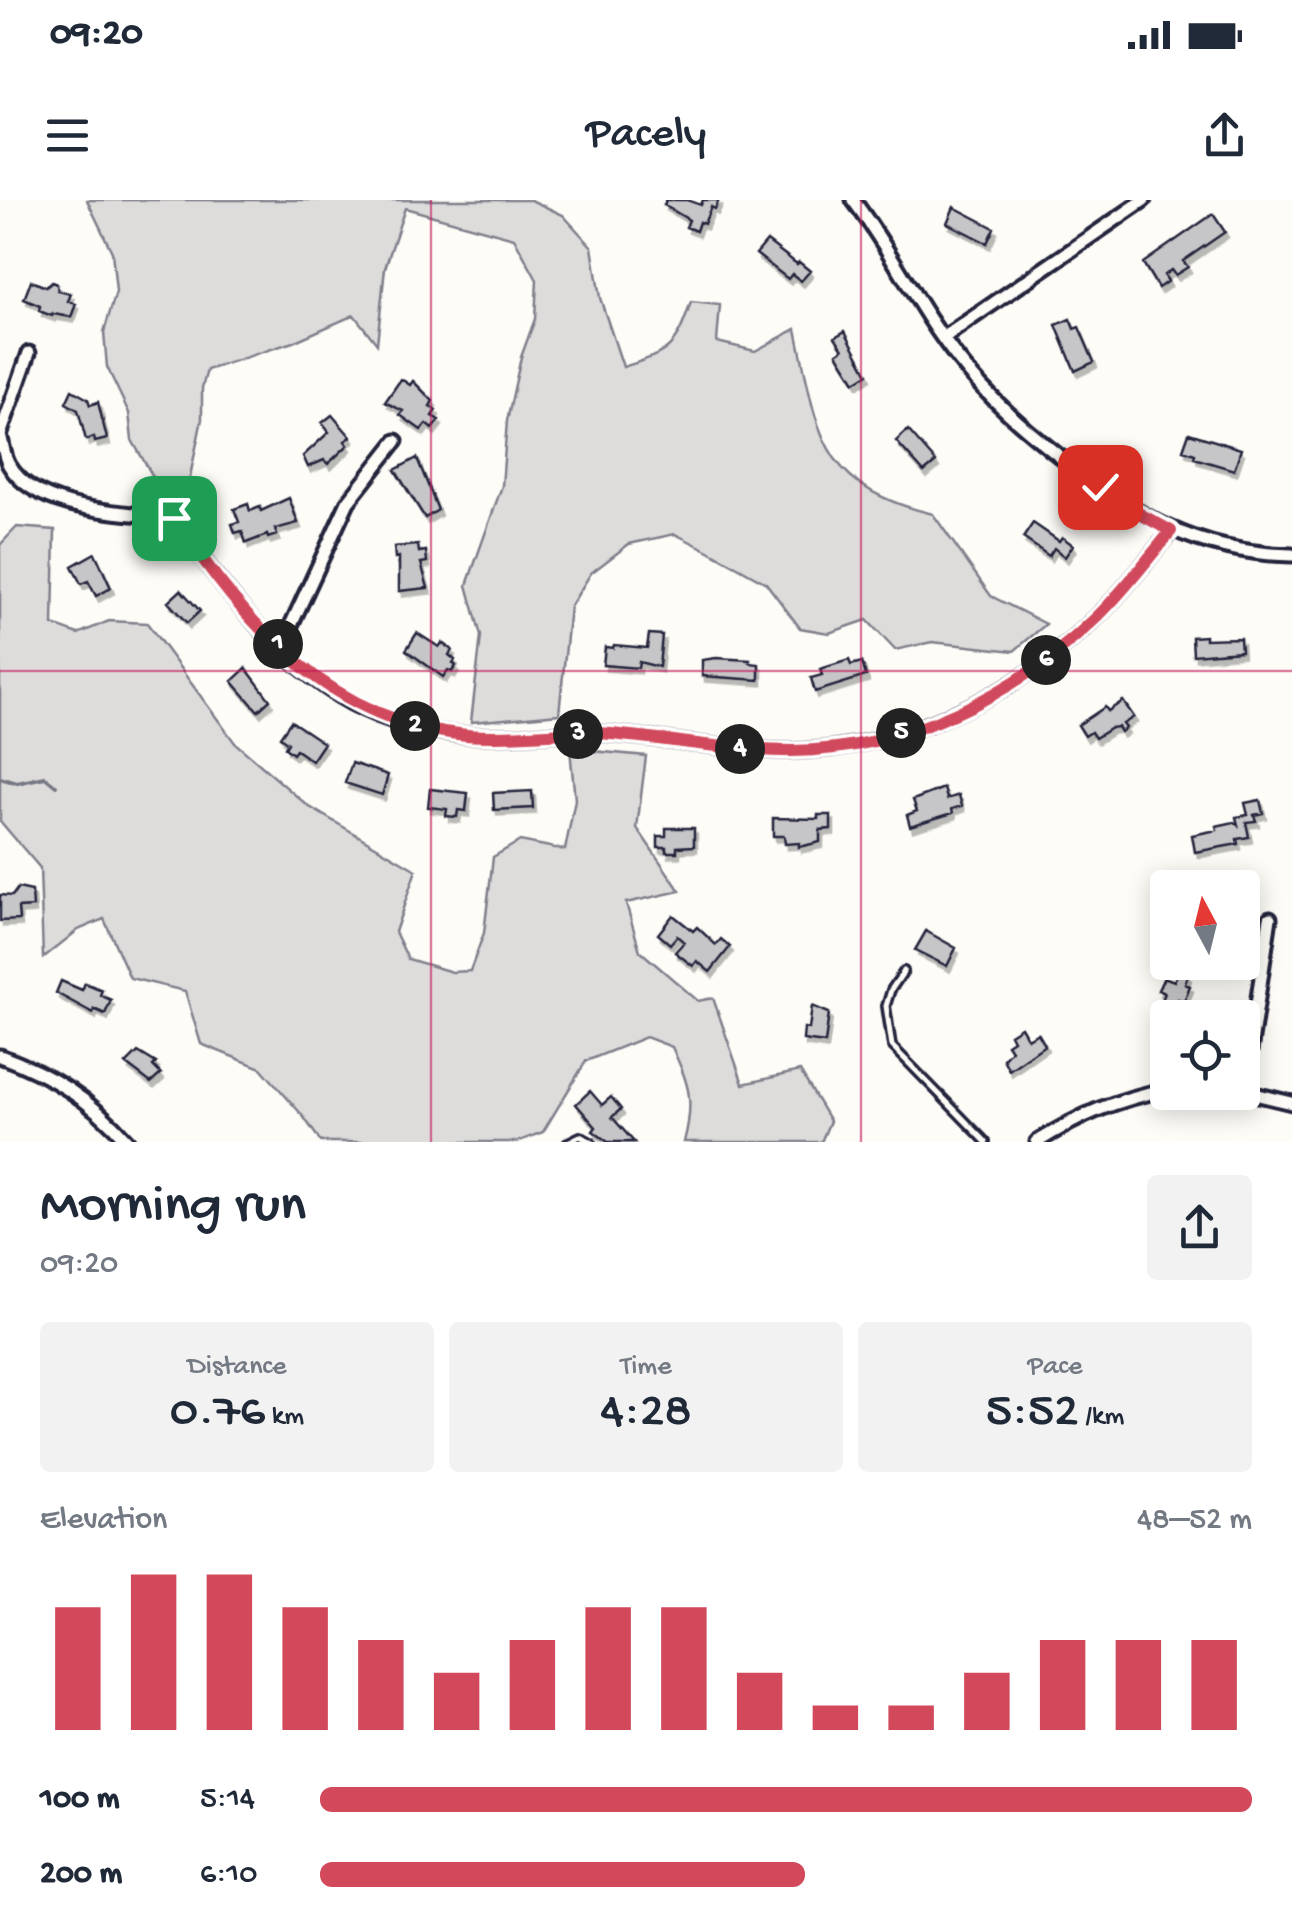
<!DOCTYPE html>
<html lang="en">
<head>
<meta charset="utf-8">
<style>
  :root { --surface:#fff; --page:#f2f2f3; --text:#1f2937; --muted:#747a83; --accent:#d1495b }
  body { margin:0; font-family:"Gochi Hand",sans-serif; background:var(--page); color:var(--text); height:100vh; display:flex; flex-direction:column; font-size:38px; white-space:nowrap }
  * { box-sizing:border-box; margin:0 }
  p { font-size:32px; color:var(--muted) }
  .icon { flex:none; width:55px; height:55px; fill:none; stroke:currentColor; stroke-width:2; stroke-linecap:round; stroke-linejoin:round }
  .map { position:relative; height:942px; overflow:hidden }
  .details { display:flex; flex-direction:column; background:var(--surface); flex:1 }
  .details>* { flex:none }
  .needle { width:65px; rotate:353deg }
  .tools { position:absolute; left:1150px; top:670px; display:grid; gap:20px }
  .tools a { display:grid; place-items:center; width:110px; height:110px; border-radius:10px; background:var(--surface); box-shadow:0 5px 25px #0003; font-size:50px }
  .pin { position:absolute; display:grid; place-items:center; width:85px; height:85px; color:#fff; margin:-42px; border-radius:20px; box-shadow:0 5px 15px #0006 }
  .km { position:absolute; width:50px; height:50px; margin:-25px; border-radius:50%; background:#222; color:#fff; font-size:28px; line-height:50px; text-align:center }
  .round { display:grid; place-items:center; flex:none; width:105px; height:105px; border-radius:10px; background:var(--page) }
  .head { display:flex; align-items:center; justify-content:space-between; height:170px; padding:0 40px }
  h1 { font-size:55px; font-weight:600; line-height:75px }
  .figures { display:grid; grid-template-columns:repeat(3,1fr); gap:15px; height:170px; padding:10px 40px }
  .figures div { display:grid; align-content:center; border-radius:10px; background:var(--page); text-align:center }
  .figures b { font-size:50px; font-weight:600 }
  .figures small { font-size:28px; font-weight:400 }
  .figures p { font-size:28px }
  .chart { height:280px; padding:20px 40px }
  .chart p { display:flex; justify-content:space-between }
  .chart svg { width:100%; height:180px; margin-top:10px; stroke:var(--accent); stroke-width:6 }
  ul { padding:0 40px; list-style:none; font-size:32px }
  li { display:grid; grid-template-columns:160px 120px 1fr; align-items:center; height:75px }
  li i { height:25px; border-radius:12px; background:var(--accent) }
  .status { display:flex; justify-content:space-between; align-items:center; height:70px; padding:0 50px; background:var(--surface); direction:ltr }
  .status svg { height:28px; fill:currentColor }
  header { display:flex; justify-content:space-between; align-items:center; height:130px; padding:0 40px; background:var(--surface); font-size:45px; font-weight:600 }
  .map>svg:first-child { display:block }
  .green { fill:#dddcdb; stroke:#807f8b; stroke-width:2.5 }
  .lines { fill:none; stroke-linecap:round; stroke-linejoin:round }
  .stream { stroke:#787885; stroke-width:4 }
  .building { fill:#c6c6c8; stroke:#22223b; stroke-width:2.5; filter:url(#shadow) }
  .service-casing { stroke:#22223b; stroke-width:12 }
  .minor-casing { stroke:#22223b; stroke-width:19 }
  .service { stroke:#fdfcf7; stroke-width:5 }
  .minor { stroke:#fdfcf7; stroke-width:11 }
  .route-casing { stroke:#fff; stroke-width:20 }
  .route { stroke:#d1495b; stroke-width:12 }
  .grid { fill:none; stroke:#c2185b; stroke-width:2.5; stroke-opacity:0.55 }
</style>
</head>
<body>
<div class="status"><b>09:20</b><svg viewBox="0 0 49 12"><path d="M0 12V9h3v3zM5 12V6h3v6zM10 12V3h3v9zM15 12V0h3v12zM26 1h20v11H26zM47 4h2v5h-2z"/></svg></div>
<header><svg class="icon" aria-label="menu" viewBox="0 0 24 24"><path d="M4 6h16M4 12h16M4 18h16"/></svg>Pacely<svg class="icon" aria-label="share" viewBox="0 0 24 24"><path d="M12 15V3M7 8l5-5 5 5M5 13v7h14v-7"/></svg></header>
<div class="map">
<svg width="1292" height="942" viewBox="0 0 1292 942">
  <defs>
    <filter id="shadow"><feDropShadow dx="3" dy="5.5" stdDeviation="0" flood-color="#0004"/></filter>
  </defs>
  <rect width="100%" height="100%" fill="#fdfcf7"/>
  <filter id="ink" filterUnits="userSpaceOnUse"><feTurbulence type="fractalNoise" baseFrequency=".01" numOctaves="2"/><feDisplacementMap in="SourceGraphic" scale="20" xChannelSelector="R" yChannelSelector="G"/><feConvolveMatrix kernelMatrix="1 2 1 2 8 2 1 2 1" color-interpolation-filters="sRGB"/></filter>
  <g filter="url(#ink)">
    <path class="green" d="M87,0H531L563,15L592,47L600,98L623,167C669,153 676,148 691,102L720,105L717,142L755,151L796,129C818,232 817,286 933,314L991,396L1046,424L1014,451L932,442L895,450L867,420L829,433L800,428L766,383L709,351L675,334L629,344L591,373L570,407L559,514L471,522L481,436L467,385L502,286L507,221L521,157L535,119L537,80L514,38L405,8L385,68L377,144L354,115L293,142L207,170L202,188V219L188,286L155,280L132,240L129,213L107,167L104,132L116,92L112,52Z
      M17,327L55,330L53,425L78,434L109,421L147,423L235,543L308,606L416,670L395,732L408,759L452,772L470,771L484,733L493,657L520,641L565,650L575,600L570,549L646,556L637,628L680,691L626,703L640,751L698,801L713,798L743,884L800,871L830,921L821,942H684C695,900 689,885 672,847L646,837L586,861L543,932L517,942H321L303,916L261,868L201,844L185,791L130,778L104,719L78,730L43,758L40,668L0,621V345Z"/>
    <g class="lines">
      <path class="stream" d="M0,578L17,583L45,577L56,586"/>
    </g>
    <path class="building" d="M666,0H687L701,5L703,0H719L715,9L711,7L704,24L699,22L696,31L686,27L689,20L664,5Z
      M954,7L994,28L987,43L947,23Z
      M1213,14L1225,32L1183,61L1188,67L1175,75L1171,70L1164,75L1168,81L1158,88L1143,63Z
      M767,41L797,64L799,62L810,71L801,81L792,74L788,79L756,54Z
      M31,81L46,87L52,82L57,84L58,91L71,94L68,101L76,104L71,117L53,114L52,116L39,111L40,106L24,99Z
      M1070,119L1074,129L1079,127L1094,162L1075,171L1056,125Z
      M845,131L868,174L855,182L837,153L843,149L835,137Z
      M401,179L410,185L413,181L433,201L430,206L436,210L432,216L439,220L432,229L426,224L421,230L400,215L403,211L385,202Z
      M72,190L88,199L90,205L98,202L107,239L95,242L94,237L86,240L78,210L66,203Z
      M332,215L351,237L345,241L348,245L328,264L324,260L308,267L303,256L329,232L322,223Z
      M908,230L936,262L924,272L896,241Z
      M1189,233L1241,249L1234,270L1194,258L1195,254L1183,250Z
      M417,258L438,310L425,318L395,270Z
      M289,298L298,323L275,329L277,335L268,338L267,335L246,343L242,331L235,333L232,324L239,322L234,309L248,304L250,311L260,307L261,311Z
      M1033,323L1059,341L1062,337L1073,345L1065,357L1054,348L1049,356L1023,338Z
      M418,345L419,352L426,351L427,362L421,363L428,388L399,391V357L395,358L394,347Z
      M95,353L111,388L96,396L88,381L81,384L72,366Z
      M181,390L200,411L187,423L168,402Z
      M417,433L439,447L442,443L452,450L449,455L455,460L453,463L456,466L452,472L448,470L443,477L406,450Z
      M649,434L662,435L659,467L639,462L638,468L603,465L605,447L613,448L614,445L647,448Z
      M1205,436V439L1240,438L1241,451L1193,455L1192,437Z
      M716,458L750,460V463L759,464V480L702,476V460Z
      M849,460L851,465L862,462L866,476L815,492L811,478L822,475L820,469Z
      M246,468L270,500L258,511L232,481Z
      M1123,501L1134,517L1123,524L1126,528L1121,532L1118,527L1111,528L1095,538L1091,532L1085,536L1078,525L1105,507L1108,511Z
      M291,521L324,543L312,561L296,550L293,554L285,548L288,543L280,537Z
      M352,563L388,575L382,595L345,583Z
      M944,588L947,599L959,595L962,606L952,609L953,613L910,626L907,615L917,611L913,600Z
      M430,589L468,593L466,611L458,610L457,617L446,616L447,609L428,607Z
      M532,591L533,608L494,610L493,593Z
      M1260,600L1263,613L1254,615L1256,621L1246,622L1249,637L1237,639L1238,644L1195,652L1192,635L1217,630L1216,626L1234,622L1238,625L1236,617L1248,615L1245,603Z
      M818,615H831V629L820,630V642L799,647V643L785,644L784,636H773V618L818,619Z
      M666,628H694V646L677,647V652H666V647H658V636H666Z
      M18,688L32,691L33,707L18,708L19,720L0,721V695L12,696Z
      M673,715L693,731L697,727L716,745L721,739L730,747L710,772L697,761L693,766L675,752L684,742L677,736L670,744L658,734Z
      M926,731L956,748L947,766L915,750Z
      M1179,771L1188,775L1185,784L1190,786L1184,801L1178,799L1173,810L1160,805L1165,793L1158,790L1164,777L1174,781Z
      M61,781L82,790L85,783L102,790L100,795L111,800L105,814L94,809L93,813L56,793Z
      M812,806L829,813L825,843L803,840L804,828L809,829Z
      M1021,827L1028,839L1038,833L1045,845L1009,870L1003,859L1011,850L1007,844L1013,840L1010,834Z
      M138,852L156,863L153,866L161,874L151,883L126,864Z
      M590,891L602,905L611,897L621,909L612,917L634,942H608L593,931L596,927L576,904Z"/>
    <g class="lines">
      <g class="service-casing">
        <path id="service" d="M904,771L891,790L886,806L892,846L986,942
          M568,942L580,936L591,942"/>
      </g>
      <g class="minor-casing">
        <path id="minor" d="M853,0C892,51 919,110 959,160C989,199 1025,229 1064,260C1137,316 1196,353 1292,355
          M943,138L1144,0
          M0,235C3,244 4,257 9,265C37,313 126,312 174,318C218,383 281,465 351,503C386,522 428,532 467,535C515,539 563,530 611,534C671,539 731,551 792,551C906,549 1016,495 1097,417C1124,391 1147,360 1171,331
          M0,235L29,153
          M281,447L348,302L396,241
          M0,856C52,875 91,900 128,942
          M1242,891L1292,903
          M1244,891L1270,718
          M1037,942C1082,914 1115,900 1168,889"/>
      </g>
      <use href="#service" class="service"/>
      <use href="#minor" class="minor"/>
    </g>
  </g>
  <g class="lines" filter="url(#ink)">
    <g class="route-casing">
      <path id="route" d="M174,318C246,425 331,523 467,535C515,539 563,530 611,534C671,539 731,551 792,551C906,550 1016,495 1097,417C1124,391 1147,360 1171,331L1118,302L1100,287"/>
    </g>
    <use href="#route" class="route"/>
  </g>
  <path class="grid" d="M431,0V942M861,0V942M0,471H1292"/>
</svg>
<div class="tools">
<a><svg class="needle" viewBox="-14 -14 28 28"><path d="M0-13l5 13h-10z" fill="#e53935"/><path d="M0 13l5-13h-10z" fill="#747a83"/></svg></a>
<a><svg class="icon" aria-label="locate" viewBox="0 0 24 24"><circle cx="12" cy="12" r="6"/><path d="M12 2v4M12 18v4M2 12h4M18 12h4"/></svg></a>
</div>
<div class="pin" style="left:174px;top:318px;background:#1e9e55"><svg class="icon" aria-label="arrive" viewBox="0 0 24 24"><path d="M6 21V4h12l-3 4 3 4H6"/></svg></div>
<div class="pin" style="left:1100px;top:287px;background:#d93025"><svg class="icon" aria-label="check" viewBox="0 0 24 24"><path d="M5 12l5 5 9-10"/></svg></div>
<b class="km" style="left:278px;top:444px">1</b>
<b class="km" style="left:415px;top:526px">2</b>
<b class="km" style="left:578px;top:534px">3</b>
<b class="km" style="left:740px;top:549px">4</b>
<b class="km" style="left:901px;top:533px">5</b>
<b class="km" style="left:1046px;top:460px">6</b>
</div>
<section class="details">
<div class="head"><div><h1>Morning run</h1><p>09:20</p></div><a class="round"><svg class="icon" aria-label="share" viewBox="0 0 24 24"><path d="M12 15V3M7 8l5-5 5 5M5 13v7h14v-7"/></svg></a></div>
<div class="figures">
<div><p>Distance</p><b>0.76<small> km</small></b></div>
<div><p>Time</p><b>4:28</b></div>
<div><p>Pace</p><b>5:52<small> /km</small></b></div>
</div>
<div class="chart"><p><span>Elevation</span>48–52 m</p>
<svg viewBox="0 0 160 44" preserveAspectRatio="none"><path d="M5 44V14M15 44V6M25 44V6M35 44V14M45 44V22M55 44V30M65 44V22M75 44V14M85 44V14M95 44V30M105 44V38M115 44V38M125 44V30M135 44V22M145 44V22M155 44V22"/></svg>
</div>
<ul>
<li><b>100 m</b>5:14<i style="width:100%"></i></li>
<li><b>200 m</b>6:10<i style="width:52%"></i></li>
</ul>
</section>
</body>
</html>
